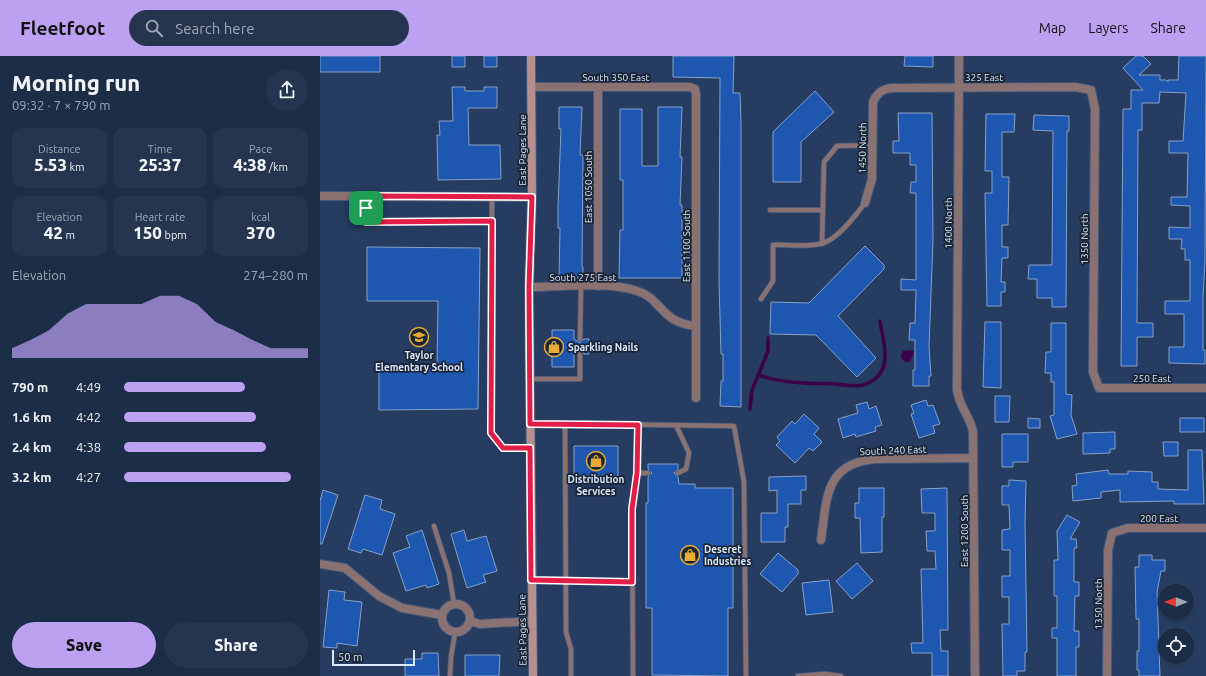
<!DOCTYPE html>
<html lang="en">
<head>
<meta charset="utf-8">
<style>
  :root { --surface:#1c2d48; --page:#25354f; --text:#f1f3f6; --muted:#a0a8b4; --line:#3a4960; --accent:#bca0f2 }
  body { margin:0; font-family:Ubuntu,sans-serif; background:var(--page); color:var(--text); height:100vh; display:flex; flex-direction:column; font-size:15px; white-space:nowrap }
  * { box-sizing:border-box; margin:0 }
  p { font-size:13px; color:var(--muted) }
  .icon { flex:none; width:22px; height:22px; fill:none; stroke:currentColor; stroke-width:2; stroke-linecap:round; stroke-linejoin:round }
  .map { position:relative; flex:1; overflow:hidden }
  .sheet { display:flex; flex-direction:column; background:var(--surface); width:320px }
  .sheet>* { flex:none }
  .needle { width:26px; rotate:270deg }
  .controls { position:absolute; left:838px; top:528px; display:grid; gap:8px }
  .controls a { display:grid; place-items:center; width:36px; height:36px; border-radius:50%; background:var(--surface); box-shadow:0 1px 3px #0004,0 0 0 1px var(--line); font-size:20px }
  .scale { position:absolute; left:12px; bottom:10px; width:83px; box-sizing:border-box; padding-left:4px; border:2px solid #d9e8fe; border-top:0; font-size:11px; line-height:14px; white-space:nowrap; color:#d9e8fe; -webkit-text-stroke:3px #192434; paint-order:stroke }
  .pin { position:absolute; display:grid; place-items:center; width:34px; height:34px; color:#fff; margin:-17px; border-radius:8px; box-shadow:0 2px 6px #0006 }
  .round { display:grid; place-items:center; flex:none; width:42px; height:42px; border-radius:21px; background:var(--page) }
  .summary { display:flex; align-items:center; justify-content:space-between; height:68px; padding:0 12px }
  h1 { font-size:22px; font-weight:800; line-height:30px }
  .stats { display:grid; grid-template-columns:repeat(3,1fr); gap:6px; height:68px; padding:4px 12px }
  .stats div { display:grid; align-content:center; border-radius:10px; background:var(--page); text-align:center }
  .stats b { font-size:17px; font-weight:800 }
  .stats small { font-size:11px; font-weight:400 }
  .stats p { font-size:11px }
  .chart { height:112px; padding:8px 12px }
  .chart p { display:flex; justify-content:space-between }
  .chart svg { width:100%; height:72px; margin-top:4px; fill:var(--accent); opacity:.7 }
  .action { display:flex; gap:8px; margin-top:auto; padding:8px 12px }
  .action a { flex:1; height:46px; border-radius:24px; background:var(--accent); color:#111; font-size:16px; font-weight:800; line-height:46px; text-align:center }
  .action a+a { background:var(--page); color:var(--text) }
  ul { padding:0 12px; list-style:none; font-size:13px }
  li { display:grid; grid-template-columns:64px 48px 1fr; align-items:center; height:30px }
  li i { height:10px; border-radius:5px; background:var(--accent) }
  header { display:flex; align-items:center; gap:24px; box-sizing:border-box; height:56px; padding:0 20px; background:var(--accent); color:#111 }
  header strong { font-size:19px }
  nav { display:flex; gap:22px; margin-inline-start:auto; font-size:14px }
  .search { width:280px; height:36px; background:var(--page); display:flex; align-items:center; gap:10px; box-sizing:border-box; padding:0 14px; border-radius:22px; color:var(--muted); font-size:15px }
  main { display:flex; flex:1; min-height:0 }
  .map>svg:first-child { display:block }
  .water { fill:#3b0047 }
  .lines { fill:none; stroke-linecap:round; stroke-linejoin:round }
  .stream { stroke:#3b0047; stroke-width:3.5 }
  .building { fill:#1d57b0; stroke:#86a0c9 }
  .lane-casing { stroke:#435879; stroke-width:6 }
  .street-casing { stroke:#435879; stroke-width:10 }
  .secondary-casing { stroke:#435879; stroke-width:10 }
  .lane { stroke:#8a7272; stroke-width:4.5 }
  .street { stroke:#8a7272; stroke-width:8 }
  .secondary { stroke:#b5908f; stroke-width:8 }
  .route-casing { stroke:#fff; stroke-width:8 }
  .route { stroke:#e11d48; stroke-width:5 }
  .labels { text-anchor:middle; stroke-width:3.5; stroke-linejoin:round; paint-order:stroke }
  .street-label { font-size:10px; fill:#d9e8fe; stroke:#192434 }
  .poi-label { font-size:10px; font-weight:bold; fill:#d9e8fe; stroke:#192434; text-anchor:start }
</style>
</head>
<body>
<header>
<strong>Fleetfoot</strong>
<div class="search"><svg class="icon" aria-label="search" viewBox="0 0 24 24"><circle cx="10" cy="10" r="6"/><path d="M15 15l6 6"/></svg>Search here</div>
<nav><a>Map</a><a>Layers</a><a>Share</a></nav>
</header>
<main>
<section class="sheet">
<div class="summary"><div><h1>Morning run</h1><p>09:32 · 7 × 790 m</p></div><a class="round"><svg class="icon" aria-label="share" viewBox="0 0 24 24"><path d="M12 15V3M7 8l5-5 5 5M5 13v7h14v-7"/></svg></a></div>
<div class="stats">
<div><p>Distance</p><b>5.53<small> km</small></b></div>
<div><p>Time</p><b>25:37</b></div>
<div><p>Pace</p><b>4:38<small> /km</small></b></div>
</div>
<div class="stats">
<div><p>Elevation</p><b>42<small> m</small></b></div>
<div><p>Heart rate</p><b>150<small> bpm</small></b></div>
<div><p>kcal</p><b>370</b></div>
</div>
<div class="chart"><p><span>Elevation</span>274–280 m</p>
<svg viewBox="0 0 160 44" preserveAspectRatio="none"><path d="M0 44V38L10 33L20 27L30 17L40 11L50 11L60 11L70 11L80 6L90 6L100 11L110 22L120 27L130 33L140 38L150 38L160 38V44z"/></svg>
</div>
<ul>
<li><b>790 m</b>4:49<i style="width:66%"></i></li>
<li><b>1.6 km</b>4:42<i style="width:72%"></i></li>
<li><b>2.4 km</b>4:38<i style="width:77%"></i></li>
<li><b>3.2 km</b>4:27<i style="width:91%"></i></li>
</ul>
<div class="action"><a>Save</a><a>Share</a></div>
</section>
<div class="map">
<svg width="886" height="620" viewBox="0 0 886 620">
  <rect width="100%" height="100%" fill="#263c60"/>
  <path class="water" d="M592,294L594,296L590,306H585L581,301L582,295Z"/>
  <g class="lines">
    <path class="stream" d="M439,319C464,328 490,327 516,328C525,329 534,331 543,329C551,327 559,321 562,314C569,301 562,279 560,265
      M430,353L432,334L448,295V282"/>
  </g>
  <path class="building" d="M0,0H60V16H0Z
    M132,0H145V11H132Z
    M164,0H177V11H164Z
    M353,0H414L413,37H420L421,66V351L400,350L401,325H403V298H401L399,225L400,22L353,21Z
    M585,0H613V11L584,10Z
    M816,0H823L831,8L819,19H840V24H846L848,26V24H858L859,0H886L885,204L883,241V294H885V308L849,307V291H864V258H845V245H870V204H865V193H861L862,183H849V171L870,172V150L851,149V141H867L868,97H849V85H863L866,37L840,36L839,47H822V74H818L817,267H833V281H817V310H801L803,53H811V34H823L803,12Z
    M132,31H145V35H164V31H177V52H148L149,89H180L181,123L118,124L117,79H120L119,65H133Z
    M495,35L514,56L481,86V126H453V76Z
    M239,51H262L260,99H263L262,211H263V222H239L240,172H238V150L241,73H239Z
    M338,51H362L360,101H362L360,149H362V222H299L300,174H303V124H300V53H322V110H338Z
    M578,57H612L613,184L609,291L611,320H609V330H593V314H595V284H589L590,267H595L596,234H581V223L596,224V137H590L591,126H596V109H590V97H573V85H579Z
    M666,58H695L694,76H682V121H689L688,169H682V191H688V202H682L681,226H685V236H681V250H667L665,137H672V115H665Z
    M714,59L749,60V75H747L746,251H732V242H717V223H708L709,209H732L733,75L713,74Z
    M545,190L564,209V213L518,260L556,302L537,321L496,279L450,278L451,246L489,247Z
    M47,191L160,192L158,353L59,354V313H117L118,245H47Z
    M665,266H681V332L663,331Z
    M731,267H746V338L752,339L751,359L757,378L737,383L730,360L734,359V326H731V317H725L726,296H731Z
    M232,274H254V283L260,287L264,283H269V298H264L262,295H258L254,298V311H232Z
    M675,340H690L689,366H675Z
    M606,344L608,350L613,349L620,368L613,370L615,377L599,382L591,358L594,357L591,349Z
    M547,346L549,353L556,350L562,369L555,371L556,375L536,381L535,378L523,382L518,363L538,357L536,349Z
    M484,358L499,372L494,378L502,386L493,395L489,392L475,407L456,389L460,385L457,381L472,365L475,368Z
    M708,362L720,363V372H708Z
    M860,362H884V376H860Z
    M795,376V393H790V397L763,398V377Z
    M682,378H708V406H693V411H682Z
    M843,386H858V400H844Z
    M254,390H298V420H254Z
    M868,394H882L884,448H854V445L800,446V434L781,436V442L753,445L752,430L757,429L756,418L788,414L789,418H808V415L832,416V426H838V433L868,434Z
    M328,408H358V413L354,417L358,421L359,428H375V432H413V552H408V620L332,619V552H326V447H328V421L332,417L328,413Z
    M486,420V434H481V448H468V471H465V486H441V457H457V434L449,435V421Z
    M689,424L706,425L705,467L707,596H705V615H697V620H683L682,568H689V541H682V520H690V494H682V474L690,473L689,449H682V430H689Z
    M539,432H564V461H562V496L541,497L540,462H535V447H539Z
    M627,432L628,574H620L621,595H628V620H612V597H592L591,587H603L601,513H616L615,495H607L606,475H615V457H602L601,433Z
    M3,434L18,439L2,488H0V445Z
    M45,439L62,444L60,453L75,458L62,499L43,493L41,497L28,493Z
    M747,459L760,466L750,483H756L757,492H754V526H759V540H755L754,575H759V591H756V620H737V582H732V572H737V540H734V504H738L737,475Z
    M102,474L119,528L107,532L106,529L86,535L73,497L90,491L86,480Z
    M144,474L147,485L166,480L177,515L163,519L166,526L147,532L131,478Z
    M458,497L478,514V518L462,536L440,518Z
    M819,499H832V504H845V515H841L837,536L840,620H819V614H817V595H819V563H816L815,511H819Z
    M537,507L553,525L532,543L516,525Z
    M509,524L513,556L486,559L482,527Z
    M9,534L25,536L24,544L42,546L37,590L17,587V592L3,591Z
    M102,597H118L119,620H85V603H102Z
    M145,599H180L179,620H145Z"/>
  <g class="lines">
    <g class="lane-casing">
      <path id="lane" d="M46,140V166L172,165
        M172,141L171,377L183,392H210
        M450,154H502
        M502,188L504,106L517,90L552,89
        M441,243L453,225V189C468,188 488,192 503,187C518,183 536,159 545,147
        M260,283L261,231
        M210,323H260V298
        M210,367L414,370L424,426L426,620
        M245,368L246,576L251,593V620
        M356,369L369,397L366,413L358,417
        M317,417H328
        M114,470L129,517L134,548
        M211,524L312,526
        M130,620L131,601L135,577
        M313,620L312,453L317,417L318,369
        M478,620L505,618L521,620"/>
    </g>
    <g class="street-casing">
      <path id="street" d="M639,0L637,333C639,352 650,359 653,376L655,620
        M211,31H370L375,33L376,38V342
        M0,140L212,141
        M545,147L552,123L553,46C557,37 562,33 572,32L755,31L771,34L775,53L773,316L779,332H886
        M278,230V31
        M209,231C242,231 285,225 317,235C342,242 340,267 376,270
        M501,484C507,443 504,407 556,403L653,402
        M0,508L25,512L59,540L82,552L122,559
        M122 562a14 14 0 1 1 28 0a14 14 0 1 1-28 0Z
        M150,565L160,568L212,565
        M787,620L788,494L792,477L808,472H886"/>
    </g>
    <g class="secondary-casing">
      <path id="secondary" d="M211,0L212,141L209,231L213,620"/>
    </g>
    <use href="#lane" class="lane"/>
    <use href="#street" class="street"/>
    <use href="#secondary" class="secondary"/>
  </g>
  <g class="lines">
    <g class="route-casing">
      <path id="route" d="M46,140L212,141L209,231L210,368L318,369L317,417L312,453V526L211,524L210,392H183L171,377L172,165L46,166Z"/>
    </g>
    <use href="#route" class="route"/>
  </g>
  <defs>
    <g id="school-ring" transform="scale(1)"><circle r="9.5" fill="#192434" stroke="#e8ab37" stroke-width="1.5"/><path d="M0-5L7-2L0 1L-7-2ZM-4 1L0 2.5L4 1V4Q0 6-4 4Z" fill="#e8ab37"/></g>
    <g id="shop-ring" transform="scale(1)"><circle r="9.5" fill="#192434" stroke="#e8ab37" stroke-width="1.5"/><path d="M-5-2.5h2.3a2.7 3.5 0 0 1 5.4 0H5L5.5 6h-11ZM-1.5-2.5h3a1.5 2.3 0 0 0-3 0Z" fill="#e8ab37"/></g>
  </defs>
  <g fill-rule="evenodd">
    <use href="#school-ring" x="99" y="281"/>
    <use href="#shop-ring" x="234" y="291"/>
    <use href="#shop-ring" x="276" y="405"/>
    <use href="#shop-ring" x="370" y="499"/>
  </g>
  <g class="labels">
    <g class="street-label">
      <text x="296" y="25">South 350 East</text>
      <text x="664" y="25">325 East</text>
      <text transform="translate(542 92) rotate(-89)" y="4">1450 North</text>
      <text transform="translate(202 94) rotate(-90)" y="4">East Pages Lane</text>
      <text transform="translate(268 131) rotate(-90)" y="4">East 1050 South</text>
      <text transform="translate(628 167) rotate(-90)" y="4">1400 North</text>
      <text transform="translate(764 183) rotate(-90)" y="4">1350 North</text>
      <text transform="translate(366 190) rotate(-90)" y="4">East 1100 South</text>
      <text x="263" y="225">South 275 East</text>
      <text x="832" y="326">250 East</text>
      <text transform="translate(573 394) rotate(-2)" y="4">South 240 East</text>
      <text x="839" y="466">200 East</text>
      <text transform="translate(644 475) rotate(-90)" y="4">East 1200 South</text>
      <text transform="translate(778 548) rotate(-90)" y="4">1350 North</text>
      <text transform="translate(202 574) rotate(-91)" y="4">East Pages Lane</text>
    </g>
    <g class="poi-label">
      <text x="248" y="295">Sparkling Nails</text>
      <text x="99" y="303" text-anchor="middle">Taylor<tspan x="99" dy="12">Elementary School</tspan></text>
      <text x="276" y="427" text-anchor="middle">Distribution<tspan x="276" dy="12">Services</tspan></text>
      <text x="384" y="497">Deseret<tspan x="384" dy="12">Industries</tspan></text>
    </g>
  </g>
</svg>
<div class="controls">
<a><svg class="needle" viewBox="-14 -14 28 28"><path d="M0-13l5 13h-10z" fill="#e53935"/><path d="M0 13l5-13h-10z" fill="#a0a8b4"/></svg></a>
<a><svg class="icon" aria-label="locate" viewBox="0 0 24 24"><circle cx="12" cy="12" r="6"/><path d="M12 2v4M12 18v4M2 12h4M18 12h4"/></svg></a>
</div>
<div class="scale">50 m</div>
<div class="pin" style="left:46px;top:152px;background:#1e9e55"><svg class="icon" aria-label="arrive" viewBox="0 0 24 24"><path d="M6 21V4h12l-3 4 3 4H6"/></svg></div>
</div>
</main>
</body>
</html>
